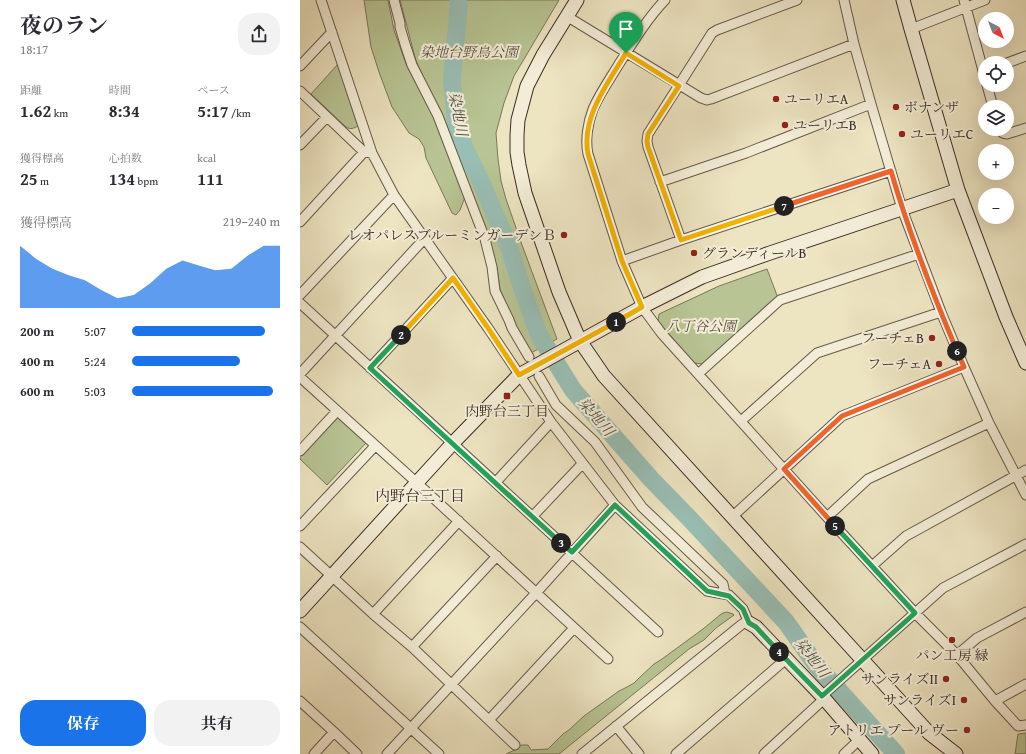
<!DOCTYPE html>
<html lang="ja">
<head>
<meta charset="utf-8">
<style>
  :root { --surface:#fff; --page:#f2f2f3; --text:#2b2b33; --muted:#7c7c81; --accent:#1a73e8 }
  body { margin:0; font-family:"Gentium Book Plus","Noto Serif JP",serif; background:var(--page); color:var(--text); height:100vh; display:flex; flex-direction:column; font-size:15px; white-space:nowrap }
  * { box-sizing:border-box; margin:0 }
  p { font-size:13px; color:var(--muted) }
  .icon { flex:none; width:22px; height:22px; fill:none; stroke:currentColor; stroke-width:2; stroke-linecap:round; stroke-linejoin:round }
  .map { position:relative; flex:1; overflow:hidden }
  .details { display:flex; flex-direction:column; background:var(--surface); width:300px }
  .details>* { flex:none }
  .needle { width:26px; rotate:138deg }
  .controls { position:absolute; left:678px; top:12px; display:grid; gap:8px }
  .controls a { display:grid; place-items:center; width:36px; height:36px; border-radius:50%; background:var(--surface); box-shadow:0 4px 16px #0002; font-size:20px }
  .pin { position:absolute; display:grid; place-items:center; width:34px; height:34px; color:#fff; margin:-41px -17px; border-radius:50% 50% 50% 0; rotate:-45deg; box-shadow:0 0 4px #0007 }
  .pin .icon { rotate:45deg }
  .km { position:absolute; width:20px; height:20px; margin:-10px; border-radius:50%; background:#222; color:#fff; font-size:11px; line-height:20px; text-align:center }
  .round { display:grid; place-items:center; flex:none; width:42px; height:42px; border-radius:16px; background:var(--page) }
  .head { display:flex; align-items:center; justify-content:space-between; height:68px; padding:0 20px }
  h1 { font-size:22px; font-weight:700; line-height:30px }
  .stats { display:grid; grid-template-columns:repeat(3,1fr); gap:6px; height:68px; padding:4px 20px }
  .stats div { display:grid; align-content:center }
  .stats b { font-size:17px; font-weight:700 }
  .stats small { font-size:11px; font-weight:400 }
  .stats p { font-size:11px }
  .chart { height:112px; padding:8px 20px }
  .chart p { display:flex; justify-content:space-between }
  .chart svg { width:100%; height:72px; margin-top:4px; fill:var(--accent); opacity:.7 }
  .button { display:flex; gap:8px; margin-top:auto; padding:8px 20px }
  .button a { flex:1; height:46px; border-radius:16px; background:var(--accent); color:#fff; font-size:16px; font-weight:700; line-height:46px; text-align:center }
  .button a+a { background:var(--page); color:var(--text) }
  ul { padding:0 20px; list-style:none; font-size:13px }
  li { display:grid; grid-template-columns:64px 48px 1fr; align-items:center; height:30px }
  li i { height:10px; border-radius:5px; background:var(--accent) }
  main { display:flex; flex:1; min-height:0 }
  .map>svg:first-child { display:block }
  .green { fill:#b8c493; stroke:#79785b }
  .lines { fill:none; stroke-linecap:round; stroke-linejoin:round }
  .river { stroke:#99beb4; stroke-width:18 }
  .street-casing { stroke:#675a4a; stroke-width:11 }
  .secondary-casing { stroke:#3a2c23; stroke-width:15 }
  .street { stroke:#f3edd7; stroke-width:9 }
  .secondary { stroke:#f3edd7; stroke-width:13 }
  .split-1-casing { stroke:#fff; stroke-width:8 }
  .split-2-casing { stroke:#fff; stroke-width:8 }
  .split-3-casing { stroke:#fff; stroke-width:8 }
  .split-4-casing { stroke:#fff; stroke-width:8 }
  .split-5-casing { stroke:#fff; stroke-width:8 }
  .split-6-casing { stroke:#fff; stroke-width:8 }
  .split-7-casing { stroke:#fff; stroke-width:8 }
  .split-8-casing { stroke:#fff; stroke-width:8 }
  .split-1 { stroke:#f5b400; stroke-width:5 }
  .split-2 { stroke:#f5b400; stroke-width:5 }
  .split-3 { stroke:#22a559; stroke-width:5 }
  .split-4 { stroke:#22a559; stroke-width:5 }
  .split-5 { stroke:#22a559; stroke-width:5 }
  .split-6 { stroke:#f0652b; stroke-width:5 }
  .split-7 { stroke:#f0652b; stroke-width:5 }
  .split-8 { stroke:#f5b400; stroke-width:5 }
  .poi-dot { fill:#8f2418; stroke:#f3edd7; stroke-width:1.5 }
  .labels { text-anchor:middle; stroke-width:4; stroke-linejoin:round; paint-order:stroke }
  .park-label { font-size:14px; font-style:italic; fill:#5a523f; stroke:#f3edd7 }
  .poi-label { font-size:14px; fill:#3a2c23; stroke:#f3edd7; text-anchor:end }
  .water-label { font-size:15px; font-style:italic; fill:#525047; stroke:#f3edd7 }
  .neighbourhood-label { font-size:15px; fill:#3a2c23; stroke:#f3edd7 }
</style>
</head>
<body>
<main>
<section class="details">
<div class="head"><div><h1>夜のラン</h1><p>18:17</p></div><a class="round"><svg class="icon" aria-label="share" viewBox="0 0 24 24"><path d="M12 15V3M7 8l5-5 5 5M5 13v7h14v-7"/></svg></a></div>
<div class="stats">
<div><p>距離</p><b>1.62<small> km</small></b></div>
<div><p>時間</p><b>8:34</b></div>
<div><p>ペース</p><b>5:17<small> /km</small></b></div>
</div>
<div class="stats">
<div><p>獲得標高</p><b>25<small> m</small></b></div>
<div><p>心拍数</p><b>134<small> bpm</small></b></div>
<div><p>kcal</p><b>111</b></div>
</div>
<div class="chart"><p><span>獲得標高</span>219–240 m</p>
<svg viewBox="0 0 160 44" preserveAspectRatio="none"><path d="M0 44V6L10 14L20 20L30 24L40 27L50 33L60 38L70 36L80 29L90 20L100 15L110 18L120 21L130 20L140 12L150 6L160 6V44z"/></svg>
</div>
<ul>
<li><b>200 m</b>5:07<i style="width:90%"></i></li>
<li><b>400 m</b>5:24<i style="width:73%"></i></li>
<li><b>600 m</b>5:03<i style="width:95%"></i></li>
</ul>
<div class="button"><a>保存</a><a>共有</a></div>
</section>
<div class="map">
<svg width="726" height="754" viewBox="0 0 726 754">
  <rect width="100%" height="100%" fill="#ede4c1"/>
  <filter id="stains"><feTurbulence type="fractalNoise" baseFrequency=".005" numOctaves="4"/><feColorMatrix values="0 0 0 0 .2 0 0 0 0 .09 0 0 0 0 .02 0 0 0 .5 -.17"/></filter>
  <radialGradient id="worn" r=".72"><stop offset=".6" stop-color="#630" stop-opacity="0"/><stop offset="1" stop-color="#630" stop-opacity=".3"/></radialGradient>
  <path class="green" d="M64,0H88L94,30L106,64L134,118L165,197L160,210L156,215L152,213L126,158L124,147L119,139L109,133L92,107L79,72L71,47Z
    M100,0H259L214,76L204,103L196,133L198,159L201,181L206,199L222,245L257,339L231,353L214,323L200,289L197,268L190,240L141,111L131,94L116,61Z
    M38,64L58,126C54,128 51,130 46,127L11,94Z
    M467,269L478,298L403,364L394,363L358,321L359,314L419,286Z
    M37,416L66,443L27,485L0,459V455Z
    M427,612L433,614L434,615L416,628L404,640L389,649L362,671L259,754H206L217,749L221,745H228L231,750L248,749L263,734L269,730L284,716L319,691L327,687L334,683L339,678L354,664L362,659L403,629L420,615L423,613Z
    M726,733V754H715L718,734Z"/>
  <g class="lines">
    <path class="river" d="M158,0L159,5L152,79L156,123L165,149L182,184L209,247L223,291L239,335L273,390L351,479L389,518L486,622L517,666L596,754"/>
    <g class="street-casing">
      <path id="street" d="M21,0L72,153L94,195L188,328L251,422L315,505L407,591L429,595L443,609L449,623H444L441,625L282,754
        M94,0L100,23V27L105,44L112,65L138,116L185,239L192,267L195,291L209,320L212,328L229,357
        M365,0C347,19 333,42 319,64C310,79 300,93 293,109C288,122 285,140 288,154L322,261L342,307L362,334L527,517L615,613L657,655L695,701L718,726L726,725
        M544,0L554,44L571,104L602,209L641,312L664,367L689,423L726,495
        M664,0L685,78
        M268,17L401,98L407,100L411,99L554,44
        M611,29L685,0
        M707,63L726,56
        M0,66L32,32
        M687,85L693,107
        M0,91L64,152L72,153
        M699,129C700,132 704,134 707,134L726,128
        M0,145L27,117
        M360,182L446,153L571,104
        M0,222L64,152
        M381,240L348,147L347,141L348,134L412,33L417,30L497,0
        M322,261L381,240L591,171
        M0,295L94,195
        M0,303L358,632
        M70,368L153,278
        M0,374L125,238
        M398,374L480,300L619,254
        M239,376L256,405L295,442L342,507L423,584L425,594
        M0,377L116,482L308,659
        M441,421L517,353L641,312
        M0,451L37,411
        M196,482L251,422
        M233,516L282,464
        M432,517L542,416L664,367
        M527,517L568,479L689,423
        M0,526L75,446
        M0,547L73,614L112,647L215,745
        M572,566L606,536L726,470
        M73,614L159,521
        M0,627L139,754
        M112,647L197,556
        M657,655L677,638L726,612
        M522,696L643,588L726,544
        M0,701L34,732L57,754
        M695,701L726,684
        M189,720L274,628
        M316,726L339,754
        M14,754L34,732
        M87,754L236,593L315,505
        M376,754L486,659
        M464,754L524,699
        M544,754L559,740"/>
    </g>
    <g class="secondary-casing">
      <path id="secondary" d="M277,0L243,55L227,86L218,120L217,135V152L219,165L225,193L259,292L280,341L304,376L629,733L656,754
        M603,0L611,29L658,190L706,317L726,363
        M0,611L153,443L219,375L342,307L402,277L470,253L658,190
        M449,623L456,627L522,696L572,754"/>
    </g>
    <use href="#street" class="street"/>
    <use href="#secondary" class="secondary"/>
  </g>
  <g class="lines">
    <g class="split-1-casing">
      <path id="split-1" d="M316,322L342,307L322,261L288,154C281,117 308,83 326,53"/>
    </g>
    <g class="split-2-casing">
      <path id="split-2" d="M101,335L153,278L188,328L219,375L316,322"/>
    </g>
    <g class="split-3-casing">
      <path id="split-3" d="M101,335L70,368L261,543"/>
    </g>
    <g class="split-4-casing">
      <path id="split-4" d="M261,543L272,552L315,505L407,591L429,596L443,609L449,623L456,627L479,652"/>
    </g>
    <g class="split-5-casing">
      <path id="split-5" d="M479,652L522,696L615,613L535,526"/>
    </g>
    <g class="split-6-casing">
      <path id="split-6" d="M535,526L484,469L542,416L664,367L657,351"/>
    </g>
    <g class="split-7-casing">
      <path id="split-7" d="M484,206L591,171C609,233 632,292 657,351"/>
    </g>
    <g class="split-8-casing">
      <path id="split-8" d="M326,53L379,86L348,134L347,141L348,147L381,240L484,206"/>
    </g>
    <use href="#split-1" class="split-1"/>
    <use href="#split-2" class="split-2"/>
    <use href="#split-3" class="split-3"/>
    <use href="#split-4" class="split-4"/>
    <use href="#split-5" class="split-5"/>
    <use href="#split-6" class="split-6"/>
    <use href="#split-7" class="split-7"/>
    <use href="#split-8" class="split-8"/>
  </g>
  <g class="poi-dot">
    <circle cx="476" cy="99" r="4"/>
    <circle cx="596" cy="107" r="4"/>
    <circle cx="485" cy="125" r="4"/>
    <circle cx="602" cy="134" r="4"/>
    <circle cx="264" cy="235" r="4"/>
    <circle cx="394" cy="253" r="4"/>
    <circle cx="632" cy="338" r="4"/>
    <circle cx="639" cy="364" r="4"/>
    <rect x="203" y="392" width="8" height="8" rx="2"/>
    <circle cx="652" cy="640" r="4"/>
    <circle cx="646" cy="679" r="4"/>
    <circle cx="664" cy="700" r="4"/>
    <circle cx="667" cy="730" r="4"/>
  </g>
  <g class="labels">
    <g class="park-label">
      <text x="169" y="57">染地台野鳥公園</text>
      <text x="401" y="331">八丁谷公園</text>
    </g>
    <g class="poi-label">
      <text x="484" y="104" text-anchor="start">ユーリエA</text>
      <text x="604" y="112" text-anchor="start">ボナンザ</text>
      <text x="493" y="130" text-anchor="start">ユーリエB</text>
      <text x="610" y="139" text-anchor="start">ユーリエC</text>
      <text x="256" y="240">レオパレスブルーミンガーデンＢ</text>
      <text x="402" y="258" text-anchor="start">グランディールB</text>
      <text x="624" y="343">フーチェB</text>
      <text x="631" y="369">フーチェA</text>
      <text x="207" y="416" text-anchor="middle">内野台三丁目</text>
      <text x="652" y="660" text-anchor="middle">パン工房 緑</text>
      <text x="638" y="684">サンライズⅡ</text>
      <text x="656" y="705">サンライズⅠ</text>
      <text x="659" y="735">アトリエ プール ヴー</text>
    </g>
    <g class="water-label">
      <text transform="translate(158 114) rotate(79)" y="5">染地川</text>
      <text transform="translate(296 417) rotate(49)" y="5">染地川</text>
      <text transform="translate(512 658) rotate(52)" y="5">染地川</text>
    </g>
    <g class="neighbourhood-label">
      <text x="120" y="501">内野台三丁目</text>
    </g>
  </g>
  <rect width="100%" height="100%" filter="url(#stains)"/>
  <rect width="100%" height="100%" fill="url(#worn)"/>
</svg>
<div class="controls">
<a><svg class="needle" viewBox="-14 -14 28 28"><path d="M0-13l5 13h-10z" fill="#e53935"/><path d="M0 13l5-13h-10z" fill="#7c7c81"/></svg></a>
<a><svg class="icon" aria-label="locate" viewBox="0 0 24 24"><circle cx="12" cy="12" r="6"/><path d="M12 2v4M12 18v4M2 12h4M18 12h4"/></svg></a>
<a><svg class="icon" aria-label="layers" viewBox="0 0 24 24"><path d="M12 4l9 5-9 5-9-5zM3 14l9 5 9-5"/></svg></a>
<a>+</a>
<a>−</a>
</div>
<div class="pin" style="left:326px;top:53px;background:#1e9e55"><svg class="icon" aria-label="arrive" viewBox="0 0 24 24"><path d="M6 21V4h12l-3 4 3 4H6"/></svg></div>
<b class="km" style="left:316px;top:322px">1</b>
<b class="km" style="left:101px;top:335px">2</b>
<b class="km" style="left:261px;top:543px">3</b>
<b class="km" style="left:479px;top:652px">4</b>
<b class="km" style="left:535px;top:526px">5</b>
<b class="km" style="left:657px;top:351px">6</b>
<b class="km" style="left:484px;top:206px">7</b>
</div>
</main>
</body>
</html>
